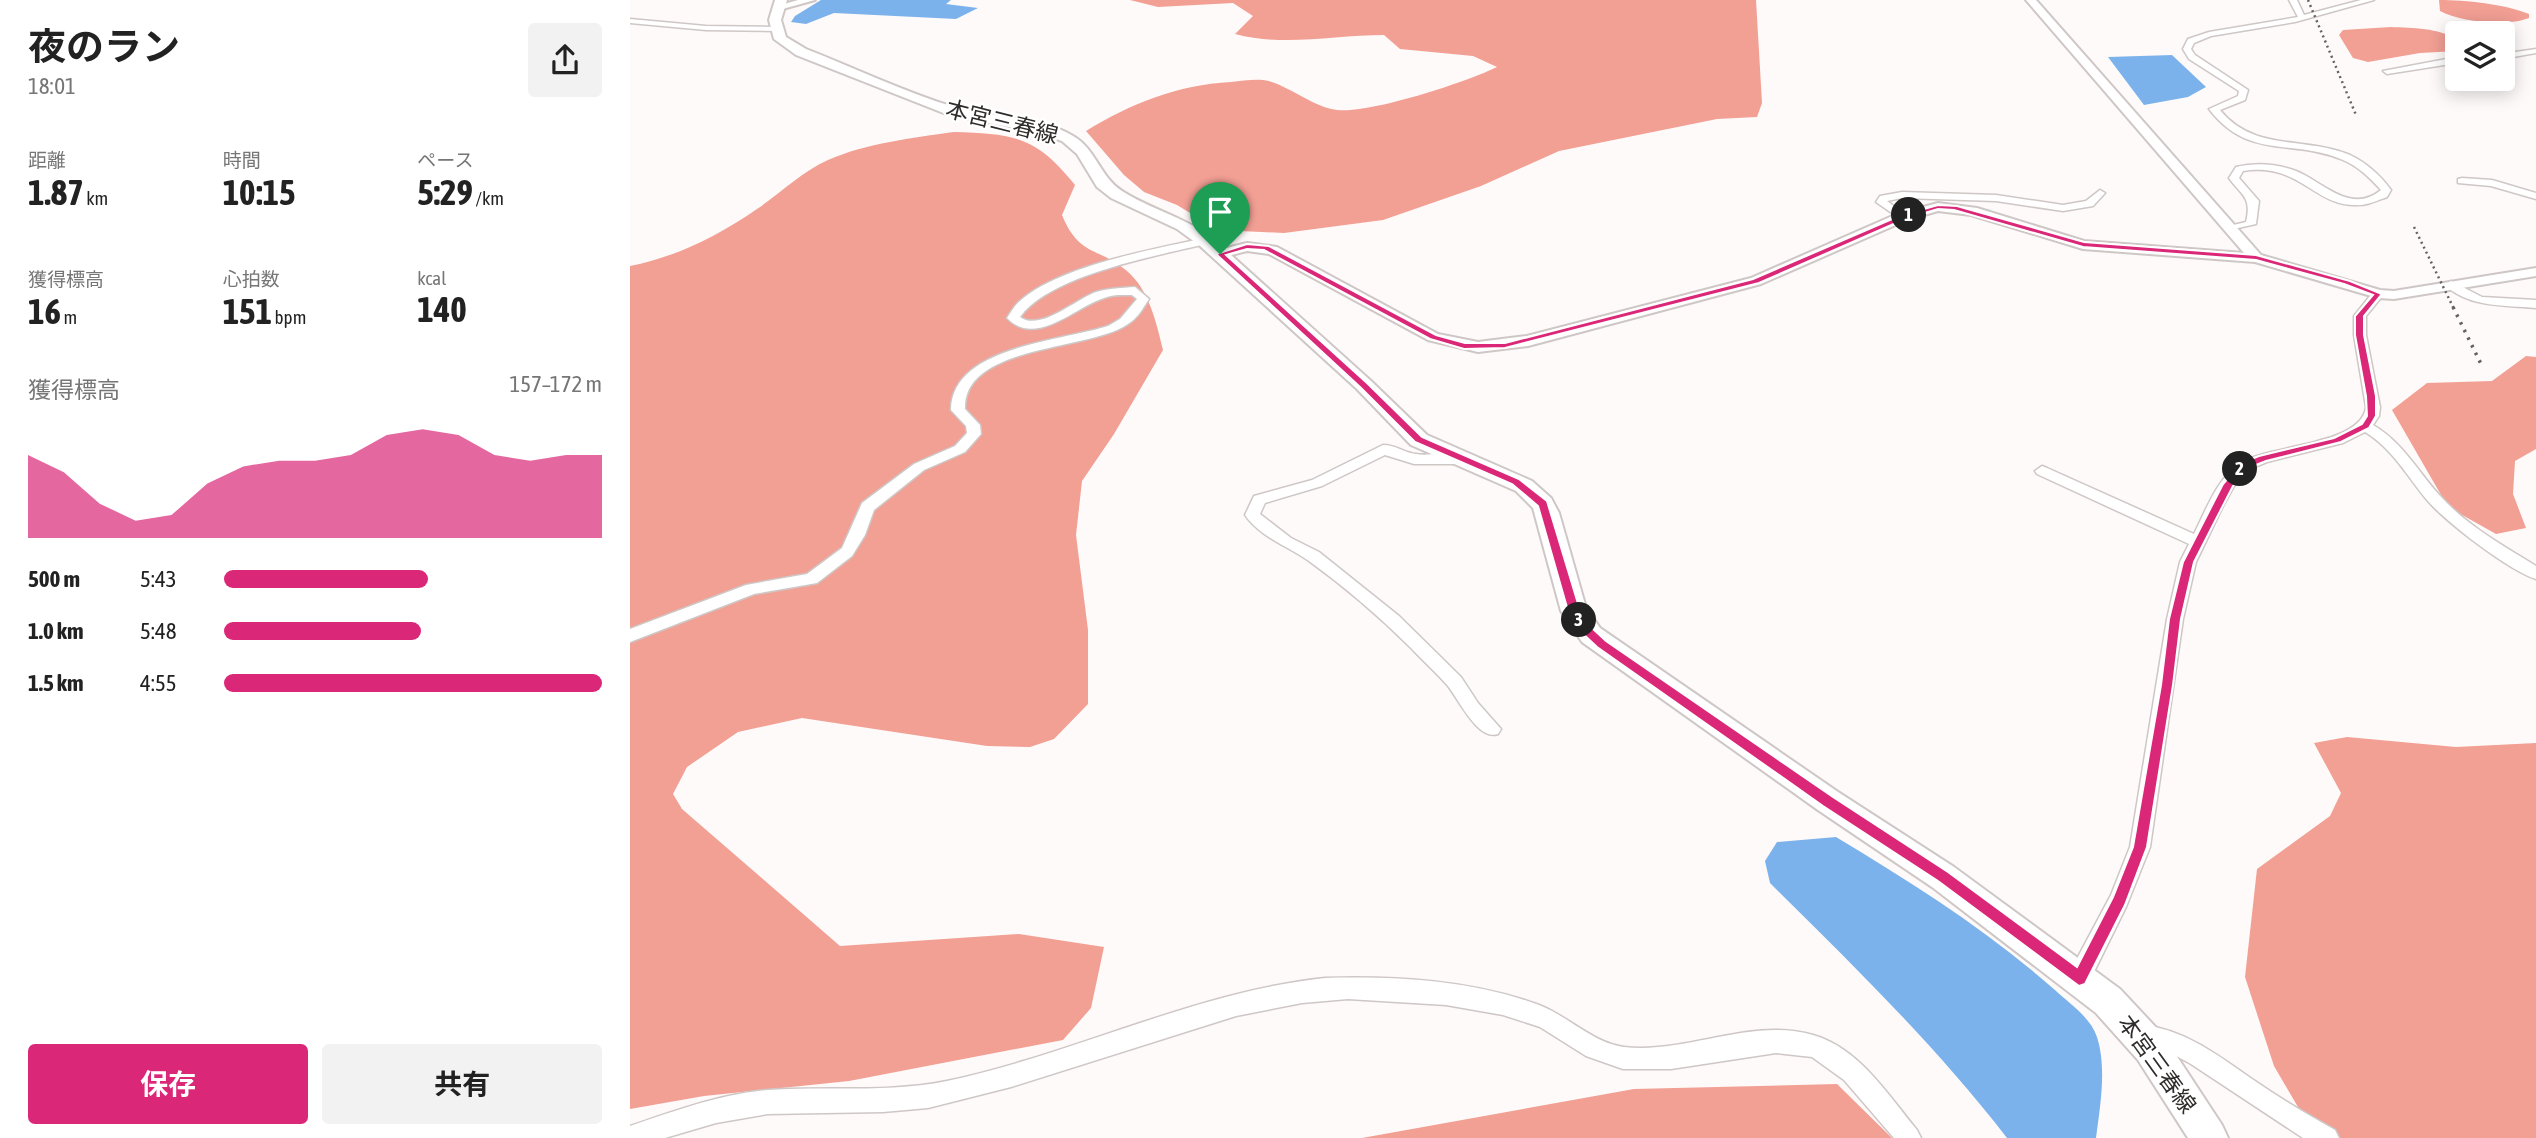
<!DOCTYPE html>
<html lang="ja">
<head>
<meta charset="utf-8">
<style>
  :root { --surface:#fff; --page:#f2f2f2; --text:#222; --muted:#767676; --accent:#db2777 }
  body { margin:0; font-family:"Asap Condensed","Noto Sans JP",sans-serif; background:var(--page); color:var(--text); height:100vh; display:flex; flex-direction:column; font-size:26px; white-space:nowrap }
  * { box-sizing:border-box; margin:0 }
  p { font-size:23px; color:var(--muted) }
  .icon { flex:none; width:38px; height:38px; fill:none; stroke:currentColor; stroke-width:2; stroke-linecap:round; stroke-linejoin:round }
  .map { position:relative; flex:1; overflow:hidden }
  .details { display:flex; flex-direction:column; background:var(--surface); width:630px }
  .details>* { flex:none }
  .buttons { position:absolute; left:1815px; top:21px; display:grid; gap:14px }
  .buttons a { display:grid; place-items:center; width:70px; height:70px; border-radius:7px; background:var(--surface); box-shadow:0 4px 18px #0003; font-size:35px }
  .pin { position:absolute; display:grid; place-items:center; width:60px; height:60px; color:#fff; margin:-72px -30px; border-radius:50% 50% 50% 0; rotate:-45deg; box-shadow:0 0 7px #0007 }
  .pin .icon { rotate:45deg }
  .km { position:absolute; width:35px; height:35px; margin:-18px; border-radius:50%; background:#222; color:#fff; font-size:19px; line-height:35px; text-align:center }
  .round { display:grid; place-items:center; flex:none; width:74px; height:74px; border-radius:7px; background:var(--page) }
  .head { display:flex; align-items:center; justify-content:space-between; height:119px; padding:0 28px }
  h1 { font-size:38px; font-weight:700; line-height:52px }
  .stats { display:grid; grid-template-columns:repeat(3,1fr); gap:10px; height:119px; padding:7px 28px }
  .stats div { display:grid; align-content:center }
  .stats b { font-size:35px; font-weight:700 }
  .stats small { font-size:19px; font-weight:400 }
  .stats p { font-size:19px }
  .chart { height:196px; padding:14px 28px }
  .chart p { display:flex; justify-content:space-between }
  .chart svg { width:100%; height:126px; margin-top:7px; fill:var(--accent); opacity:.7 }
  .button { display:flex; gap:14px; margin-top:auto; padding:14px 28px }
  .button a { flex:1; height:80px; border-radius:7px; background:var(--accent); color:#fff; font-size:28px; font-weight:700; line-height:80px; text-align:center }
  .button a+a { background:var(--page); color:var(--text) }
  ul { padding:0 28px; list-style:none; font-size:23px }
  li { display:grid; grid-template-columns:112px 84px 1fr; align-items:center; height:52px }
  li i { height:18px; border-radius:9px; background:var(--accent) }
  main { display:flex; flex:1; min-height:0 }
  .map>svg:first-child { display:block }
  .forest { fill:#f29f94 }
  .water { fill:#7cb2ec }
  .lines { fill:none; stroke-linecap:round; stroke-linejoin:round }
  .minor-casing { stroke:#cec7c6; stroke-width:3 }
  .tertiary-casing { stroke:#cec7c6; stroke-width:4 }
  .primary-casing { stroke:#cec7c6; stroke-width:4 }
  .minor { fill:#fff; fill-rule:evenodd }
  .tertiary { fill:#fff; fill-rule:evenodd }
  .primary { fill:#fff; fill-rule:evenodd }
  .rail-far1 { stroke:#656362; stroke-width:2.5; stroke-dasharray:2 3.5; stroke-linecap:butt }
  .rail { stroke:#656362; stroke-width:3.5; stroke-dasharray:2.5 6; stroke-linecap:butt }
  .route { fill:#db2777; stroke:#fff; stroke-width:2; fill-rule:evenodd }
  .labels { text-anchor:middle; stroke-width:5; stroke-linejoin:round; paint-order:stroke }
  .street-label { font-size:23px; fill:#2f2d2c; stroke:#fff }
</style>
</head>
<body>
<main>
<section class="details">
<div class="head"><div><h1>夜のラン</h1><p>18:01</p></div><a class="round"><svg class="icon" aria-label="share" viewBox="0 0 24 24"><path d="M12 15V3M7 8l5-5 5 5M5 13v7h14v-7"/></svg></a></div>
<div class="stats">
<div><p>距離</p><b>1.87<small> km</small></b></div>
<div><p>時間</p><b>10:15</b></div>
<div><p>ペース</p><b>5:29<small> /km</small></b></div>
</div>
<div class="stats">
<div><p>獲得標高</p><b>16<small> m</small></b></div>
<div><p>心拍数</p><b>151<small> bpm</small></b></div>
<div><p>kcal</p><b>140</b></div>
</div>
<div class="chart"><p><span>獲得標高</span>157–172 m</p>
<svg viewBox="0 0 160 44" preserveAspectRatio="none"><path d="M0 44V15L10 21L20 32L30 38L40 36L50 25L60 19L70 17L80 17L90 15L100 8L110 6L120 8L130 15L140 17L150 15L160 15V44z"/></svg>
</div>
<ul>
<li><b>500 m</b>5:43<i style="width:54%"></i></li>
<li><b>1.0 km</b>5:48<i style="width:52%"></i></li>
<li><b>1.5 km</b>4:55<i style="width:100%"></i></li>
</ul>
<div class="button"><a>保存</a><a>共有</a></div>
</section>
<div class="map">
<svg width="1906" height="1138" viewBox="0 0 1906 1138">
  <rect width="100%" height="100%" fill="#fefaf9"/>
  <path class="forest" d="M500,0H1126L1132,103L1127,117L1087,119L929,151L851,186L753,220L654,233L588,230L547,205L514,192L494,175L456,131C502,103 547,85 601,82C611,81 623,79 633,80C656,83 682,107 707,110C739,114 837,82 867,67L843,56L770,49L754,35C704,35 654,47 605,34L623,16L603,3L528,7Z
    M1809,0C1836,0 1874,4 1899,14V18C1877,27 1830,22 1810,11Z
    M1761,27C1783,28 1808,28 1827,39V51L1790,53L1738,62L1723,58L1709,35L1713,30Z
    M324,132C384,134 406,136 445,185L432,215C449,257 469,247 497,271C519,290 526,321 533,350L484,434L452,481L446,535L458,630V704L424,739L400,747L357,746L172,718L108,732L57,767L43,794L52,809L210,946L389,934L474,947L461,1008L433,1040L219,1081L74,1096L0,1109V266C46,257 88,236 127,209C151,193 171,172 198,160C237,143 282,138 324,132Z
    M1896,356L1906,357V449L1885,461L1883,494L1896,528L1866,534L1818,507L1762,410L1797,383L1862,381Z
    M1717,737L1826,747L1906,743V1138H1686L1644,1066L1615,977L1627,869L1700,816L1711,793L1684,743Z
    M1207,1084L1262,1138H732L1004,1089Z"/>
  <path class="water" d="M191,0H321L316,4L348,8L326,19L204,13L176,24L161,22L165,16Z
    M1542,55L1576,87L1558,97L1514,105L1478,57Z
    M1206,837C1284,884 1357,930 1425,990C1439,1003 1461,1018 1467,1037C1477,1068 1470,1107 1466,1138H1377C1306,1046 1223,965 1140,883L1135,861L1147,842Z"/>
  <g class="lines">
    <g class="minor-casing">
      <path id="minor" d="M1659,0H1667L1674,15L1731,0H1744L1665,22L1581,36L1564,43L1561,49L1565,55L1618,90L1615,100L1590,110C1624,152 1674,136 1720,155C1737,163 1750,175 1761,190L1757,197C1746,201 1736,206 1725,205C1683,205 1669,162 1613,171L1609,178L1629,201L1626,224L1599,230V226L1616,222C1622,197 1612,196 1599,178L1606,167C1627,162 1647,164 1666,171C1693,182 1721,215 1751,190C1739,177 1729,167 1713,160C1662,138 1619,161 1579,109L1608,96L1609,91L1559,59L1553,49L1558,39L1579,32L1668,17Z
        M0,19L76,26L147,27L151,29L147,31L76,30L0,23Z
        M1906,49V53L1872,59V54Z
        M1827,57V63L1757,74L1753,71Z
        M1832,178L1862,180L1906,193V199L1861,186L1828,183V179Z
        M1470,190L1475,193L1463,206L1433,211L1366,201L1272,198L1257,201L1276,215L1277,217L1272,220L1246,202L1250,196L1272,192L1366,195L1433,205L1456,201Z
        M575,238L579,239V243C528,256 421,274 390,317C410,332 446,299 466,292C479,288 492,288 505,287L519,299C513,308 508,318 498,324C460,351 333,344 335,409L350,425L351,434L335,452L294,470L244,510L235,535L222,556L187,583L124,594L0,642V629L116,585L177,574L212,548L232,503L284,464L325,446L337,433L336,426L321,410C321,346 433,341 478,326L490,319L507,299L502,295C493,295 483,294 474,298C445,307 406,348 377,318C381,312 385,305 390,301C429,266 524,249 575,238Z
        M1821,281L1852,297L1906,300V308C1874,305 1843,308 1817,287V283Z
        M1748,290L1754,294L1736,316V335L1750,407L1749,416L1743,425C1774,443 1789,474 1813,499C1839,527 1874,546 1906,566V579C1878,570 1816,522 1797,500C1777,476 1763,449 1735,432L1713,443L1637,462L1620,469L1604,486L1593,506L1566,562L1553,619L1520,847L1496,907L1457,986L1449,989L1441,986L1438,978L1441,970L1481,895L1500,847L1537,619L1550,562L1559,544L1407,474L1405,471L1412,466L1417,468L1564,534C1576,510 1588,476 1612,462C1641,445 1732,445 1736,407L1724,335V316L1744,291Z
        M753,445C766,445 775,453 786,454C802,457 826,448 837,459L830,464H784L755,455L692,486L635,503L630,514L661,538L689,552L769,616L831,677L848,703L871,729L868,734C848,741 829,700 818,686C807,673 793,661 781,648C750,617 715,587 679,561C658,546 630,537 615,515L624,496L682,480Z
        M695,978C766,976 842,980 909,1005C938,1016 963,1043 994,1047C1057,1054 1121,1017 1183,1035C1229,1048 1258,1095 1287,1130L1291,1138H1264L1214,1080L1182,1057L1146,1053L1041,1069H993L956,1056L910,1027L873,1015L816,1005L718,999L672,1003L606,1016L381,1087L298,1108L253,1112L138,1114L86,1123L35,1138H0V1126C45,1111 90,1094 138,1090C198,1086 258,1093 317,1081C445,1054 564,992 695,978Z
        M1514,1025C1558,1031 1590,1057 1625,1081C1651,1099 1678,1115 1705,1130L1709,1138H1673L1561,1064L1541,1053L1506,1044L1503,1036L1506,1028Z"/>
    </g>
    <g class="tertiary-casing">
      <path id="tertiary" d="M168,0H185L149,10L144,7Z
        M1396,0H1406L1631,255L1750,290L1764,291L1906,268V276L1764,299L1748,298L1625,262L1453,249L1341,215L1308,211L1277,220L1131,284L898,346L848,352L798,340L639,254L617,251L590,258L583,254L585,251L617,243L647,247L808,334L848,342L897,336L1121,278L1267,214L1308,203L1347,208L1454,241L1614,253Z"/>
    </g>
    <g class="primary-casing">
      <path id="primary" d="M145,0H157L151,20L156,37L176,49C225,68 274,92 324,107C360,118 411,116 443,136C466,149 470,177 492,191C520,209 552,216 581,237L741,381L797,435L902,481L921,498L929,513L956,608L970,628L1208,792L1324,867L1490,989L1533,1035L1592,1125L1598,1138H1558L1508,1060L1466,1013L1302,887L1188,810L952,642L931,611L903,508L886,491L781,445L727,389L569,245L547,229L481,198L467,187L447,154L432,141L407,133L316,114L166,55L144,39L139,20Z"/>
    </g>
    <use href="#minor" class="minor"/>
    <use href="#tertiary" class="tertiary"/>
    <use href="#primary" class="primary"/>
    <path class="rail-far1" d="M1678,0L1726,115
      M1784,227L1824,309"/>
    <path class="rail" d="M1823,307L1853,368"/>
  </g>
  <path class="route" d="M1308,205L1327,206L1454,242L1626,255L1720,281L1752,294L1734,316V335L1746,396V416L1739,428L1711,442L1636,461L1618,468L1603,486L1564,562L1551,619L1543,685L1517,847L1495,905L1455,984L1449,986L1308,881L1193,806L967,647L951,632L938,611L908,506L882,484L785,442L730,387L586,254L617,244L639,246L806,335L835,343H875L1123,279L1269,216ZM1308,209L1324,210L1453,247L1626,260L1714,284L1743,295L1725,316V335L1736,396L1737,416L1732,424L1704,438L1629,456L1611,463L1593,484L1553,562L1539,619L1531,685L1503,847L1483,897L1447,967L1318,872L1203,797L976,641L960,626L950,610L917,501L889,479L792,437L737,383L596,255L617,249L634,250L800,339L834,349L875,348L1129,283L1275,219Z"/>
  <g class="labels">
    <g class="street-label">
      <text transform="translate(372 122) rotate(14)" y="8">本宮三春線</text>
      <text transform="translate(1527 1064) rotate(54)" y="8">本宮三春線</text>
    </g>
  </g>
</svg>
<div class="buttons">
<a><svg class="icon" aria-label="layers" viewBox="0 0 24 24"><path d="M12 4l9 5-9 5-9-5zM3 14l9 5 9-5"/></svg></a>
</div>
<div class="pin" style="left:590px;top:254px;background:#1e9e55"><svg class="icon" aria-label="arrive" viewBox="0 0 24 24"><path d="M6 21V4h12l-3 4 3 4H6"/></svg></div>
<b class="km" style="left:1279px;top:215px">1</b>
<b class="km" style="left:1610px;top:469px">2</b>
<b class="km" style="left:949px;top:620px">3</b>
</div>
</main>
</body>
</html>
